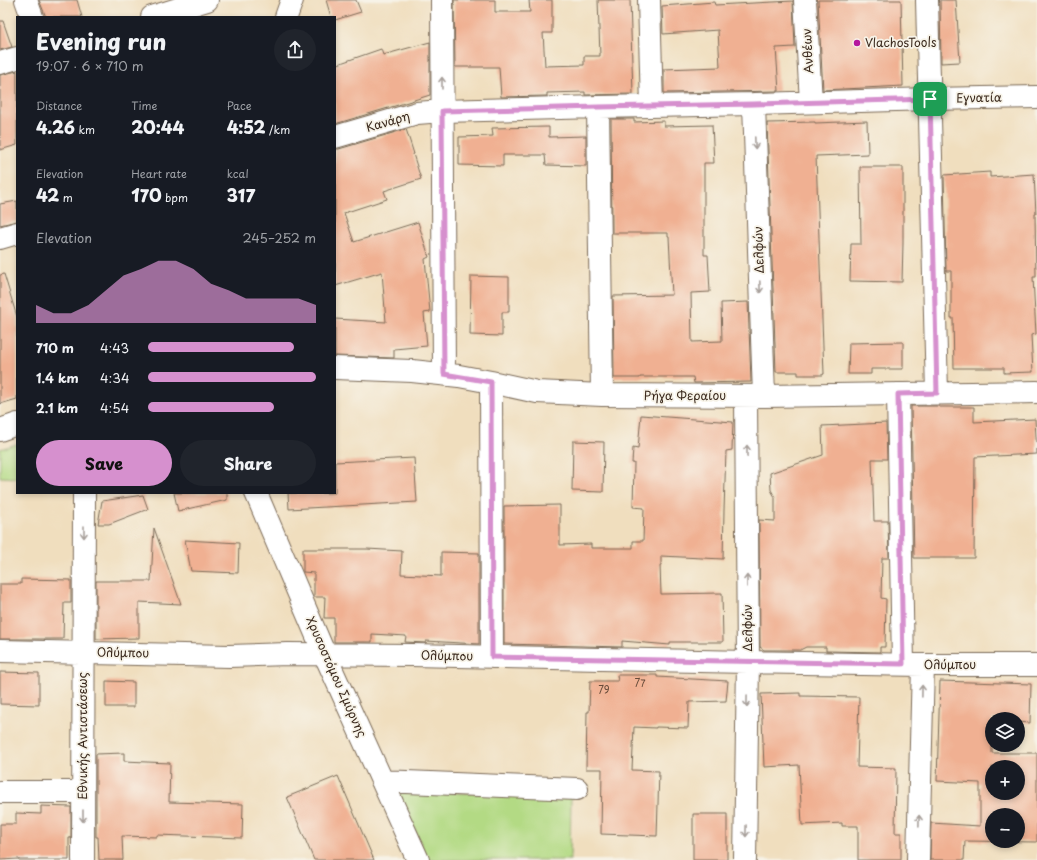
<!DOCTYPE html>
<html lang="en">
<head>
<meta charset="utf-8">
<style>
  :root { --surface:#171b24; --page:#20242c; --text:#f1f3f6; --muted:#9ea1a6; --accent:#d690ce }
  body { margin:0; font-family:"Playpen Sans",sans-serif; background:var(--page); color:var(--text); height:100vh; display:flex; flex-direction:column; font-size:15px; white-space:nowrap }
  * { box-sizing:border-box; margin:0 }
  p { font-size:13px; color:var(--muted) }
  .icon { flex:none; width:22px; height:22px; fill:none; stroke:currentColor; stroke-width:2; stroke-linecap:round; stroke-linejoin:round }
  .map { position:relative; flex:1; overflow:hidden }
  .panel { position:absolute; left:16px; top:16px; width:320px; height:478px; display:flex; flex-direction:column; background:var(--surface); border-radius:0px; box-shadow:0 2px 6px #0003 }
  .panel>* { flex:none }
  .controls { position:absolute; left:985px; top:712px; display:grid; gap:8px }
  .controls a { display:grid; place-items:center; width:40px; height:40px; border-radius:50%; background:var(--surface); box-shadow:0 2px 6px #0003; font-size:20px }
  .pin { position:absolute; display:grid; place-items:center; width:34px; height:34px; color:#fff; margin:-17px; border-radius:8px; box-shadow:0 2px 6px #0006 }
  .round { display:grid; place-items:center; flex:none; width:42px; height:42px; border-radius:21px; background:var(--page) }
  .summary { display:flex; align-items:center; justify-content:space-between; height:68px; padding:0 20px }
  h1 { font-size:22px; font-weight:800; line-height:30px }
  .figures { display:grid; grid-template-columns:repeat(3,1fr); gap:6px; height:68px; padding:4px 20px }
  .figures div { display:grid; align-content:center }
  .figures b { font-size:17px; font-weight:800 }
  .figures small { font-size:11px; font-weight:400 }
  .figures p { font-size:11px }
  .chart { height:112px; padding:8px 20px }
  .chart p { display:flex; justify-content:space-between }
  .chart svg { width:100%; height:72px; margin-top:4px; fill:var(--accent); opacity:.7 }
  .cta { display:flex; gap:8px; margin-top:auto; padding:8px 20px }
  .cta a { flex:1; height:46px; border-radius:24px; background:var(--accent); color:#111; font-size:16px; font-weight:800; line-height:46px; text-align:center }
  .cta a+a { background:var(--page); color:var(--text) }
  ul { padding:0 20px; list-style:none; font-size:13px }
  li { display:grid; grid-template-columns:64px 48px 1fr; align-items:center; height:30px }
  li i { height:10px; border-radius:5px; background:var(--accent) }
  .map>svg:first-child { display:block }
  .green { fill:#b3da84; stroke:#778251 }
  .building { fill:#f0b092; fill-rule:evenodd }
  .lines { fill:none; stroke-linecap:round; stroke-linejoin:round }
  .minor-casing { stroke:#7a6956; stroke-width:24 }
  .minor { stroke:#fff; stroke-width:22 }
  .oneway { stroke:#a79f9a }
  .route-casing { stroke:#fff; stroke-width:8 }
  .route { stroke:#d690ce; stroke-width:5 }
  .poi-dot { fill:#b5179e; stroke:#f7f3e8; stroke-width:1.5 }
  .labels { text-anchor:middle; stroke-width:3.5; stroke-linejoin:round; paint-order:stroke }
  .number-label { font-size:10px; fill:#684c3b }
  .poi-label { font-size:12px; fill:#3b2a1e; stroke:#f7f3e8; text-anchor:start }
  .street-label { font-size:12px; fill:#3b2a1e; stroke:#f7f3e8 }
</style>
</head>
<body>
<div class="map">
<svg width="1037" height="860" viewBox="0 0 1037 860">
  <rect width="100%" height="100%" fill="#f7f3e8"/>
  <filter id="ink" filterUnits="userSpaceOnUse"><feTurbulence type="fractalNoise" baseFrequency=".025" numOctaves="2"/><feDisplacementMap in="SourceGraphic" scale="8" xChannelSelector="R" yChannelSelector="G"/><feConvolveMatrix kernelMatrix="1 2 1 2 8 2 1 2 1" color-interpolation-filters="sRGB"/></filter>
  <filter id="wash" filterUnits="userSpaceOnUse"><feTurbulence type="fractalNoise" baseFrequency=".012" numOctaves="4" result="noise"/><feDisplacementMap in="SourceGraphic" scale="16" xChannelSelector="R" yChannelSelector="G"/><feGaussianBlur stdDeviation="0.9" result="paint"/><feColorMatrix in="noise" values="0 0 0 0 0 0 0 0 0 0 0 0 0 0 0 0 0 1.4 0 .05"/><feComposite in="paint" operator="in"/></filter>
  <g filter="url(#wash)">
    <rect width="100%" height="100%" fill="#f0debe"/>
    <path class="green" d="M17,444V478L0,477V449Z
      M398,792L571,795L570,860H428Z"/>
    <g id="blocks">
      <path class="building" d="M39,0H77L82,17H46Z
        M326,0H356L361,12L335,20V17H331Z
        M454,0H495V12H530L529,0H552V33H543L545,66L584,65V56H600L598,0H630L633,94L585,95V92L547,93V96L501,97L499,67H455Z
        M818,0H901L903,86L823,90Z
        M940,0H956L960,62L941,63Z
        M793,1L795,47L776,48L779,91L664,93V69L720,67L718,30L663,34L662,6L714,2L715,5Z
        M0,21H3L12,47L0,50Z
        M430,42V95L398,105L335,124V65L381,49L383,55Z
        M17,71V145L0,150V75Z
        M611,119H634V122L664,121V126L712,125L714,163H704V255H708L710,292L691,293L692,342L722,341L721,303L748,302L751,382L694,383L693,377H640V378H614L613,296L672,295L669,237H668V233H612Z
        M867,121L868,154L816,156L824,374H823V375H798V372H776L767,123L815,122V123Z
        M549,127V137L586,136V166L546,165L545,155H503V166L459,165V137L493,136L492,128Z
        M406,129L414,154H413L421,179L384,191L387,199L344,213L354,242L418,222L429,257L425,259L430,312L424,313L427,346L394,349V358L335,356V319L386,322L382,272L335,286V149H339Z
        M860,167H903V243L902,282L850,281L851,244H861Z
        M990,172V177L1034,174L1036,214H1035L1036,277H1033L1036,334L1031,335L1033,372L1004,373V368H954L953,318H951V271H946L944,175Z
        M17,201V221L0,225V204Z
        M4,274L17,317V399L0,404V275Z
        M471,276L509,277V312H502V336L470,335Z
        M903,342V369H871V374H848L849,343Z
        M911,406H939V407H974V422L1035,419L1037,454L975,457L974,558H914Z
        M641,415L733,422L732,450L726,451L724,510L723,559L661,556V565H660L661,594L722,593L723,642H670V645L622,641V647L504,644V506L560,505V545L591,544V548H633V541H643L644,508L633,507L634,463H632L633,448L638,449Z
        M886,423L887,459H872L874,521H888L889,558H882L881,598L886,599L885,647H880V652L826,651V647H806L800,650H764L760,647L759,520L775,521V497L771,490L770,473L823,455L822,426Z
        M573,441L604,442L603,492L572,491Z
        M414,458L417,502L289,509L288,493H335V462Z
        M174,493H227V500L178,511Z
        M143,495L148,509L109,524H98L102,501Z
        M154,528L181,604L139,602V638L96,639V581H151Z
        M185,540L239,543L238,573L191,571Z
        M303,549H367L402,551L401,574L441,576V552L479,553V644L426,641V643L405,642L406,636L372,634V642H334V618H324L325,597H314V573L303,572Z
        M21,579L71,580V603H64L63,639H0V584H21Z
        M0,672L39,673V705L0,704Z
        M617,675H657V677L728,681L726,701L689,702L688,728L656,727V728L634,727L632,770L659,771L657,836L601,834L602,769H586L587,712H589L590,681H618Z
        M106,681L134,682V707H106Z
        M940,681L1031,684L1030,723L1018,722V719H992V753H1037V842L965,841L964,860H930L931,823L980,826V783L937,781ZM992,767H1018V793H992ZM992,815H1018V841H992Z
        M800,693V696L859,697L857,767L896,768L895,833H901V860H858V826H842V823L802,825L799,765L764,767L761,694Z
        M124,753V761L170,763L169,802L243,804L242,838L157,835V837L122,836L123,860H99L98,837H96V754Z
        M338,776L374,860H314L287,797Z
        M41,806L71,807V838H69V860H19V859L0,860V824H16V813L41,814Z
        M693,814H727V860H693Z"/>
    </g>
  </g>
  <g filter="url(#ink)">
    <use href="#blocks" fill-opacity="0" stroke="#7a6956" stroke-width="1"/>
    <g class="lines">
      <g class="minor-casing">
        <path id="minor" d="M26,0L32,17
          M442,0L444,374
          M649,0L652,106
          M805,0L811,102
          M927,0L937,393
          M152,17L207,0
          M286,17L292,0
          M0,63L17,58
          M754,104L764,396
          M598,107L602,395
          M335,137L417,113L442,111L598,107L754,104L930,99L1037,97
          M0,238L17,233
          M335,368L412,371L459,376L491,382L537,392L602,395L764,396L1037,392
          M491,382L492,657
          M898,394L903,664
          M0,430L17,424
          M256,493L325,655L418,860
          M0,651L229,656L288,654L412,655L748,662L923,665H1037
          M382,781L577,789
          M0,792H83
          M83,860L84,493
          M745,860L748,662L746,396
          M918,860L923,665"/>
      </g>
      <use href="#minor" class="minor"/>
    </g>
    <defs><path id="oneway-shaft" d="M-6 0H5M1.5-3L5.5 0L1.5 3" fill="none" stroke-width="1.6" stroke-linecap="round" stroke-linejoin="round"/></defs>
    <g class="oneway">
      <use href="#oneway-shaft" transform="translate(442 83) rotate(-90)"/>
      <use href="#oneway-shaft" transform="translate(755 143) rotate(88)"/>
      <use href="#oneway-shaft" transform="translate(760 287) rotate(88)"/>
      <use href="#oneway-shaft" transform="translate(747 451) rotate(-90)"/>
      <use href="#oneway-shaft" transform="translate(84 532) rotate(90)"/>
      <use href="#oneway-shaft" transform="translate(747 581) rotate(-90)"/>
      <use href="#oneway-shaft" transform="translate(922 691) rotate(-89)"/>
      <use href="#oneway-shaft" transform="translate(747 701) rotate(91)"/>
      <use href="#oneway-shaft" transform="translate(83 816) rotate(90)"/>
      <use href="#oneway-shaft" transform="translate(919 821) rotate(-89)"/>
      <use href="#oneway-shaft" transform="translate(746 831) rotate(91)"/>
    </g>
  </g>
  <g class="lines" filter="url(#ink)">
    <g class="route-casing">
      <path id="route" d="M930,99L937,393L898,394L903,664L492,657L491,382L444,374L442,111L598,107L754,104Z"/>
    </g>
    <use href="#route" class="route"/>
  </g>
  <circle class="poi-dot" cx="857" cy="43" r="4"/>
  <g class="labels">
    <g class="number-label">
      <text x="640" y="687">77</text>
      <text x="604" y="694">79</text>
    </g>
    <g class="poi-label">
      <text x="865" y="47">VlachosTools</text>
    </g>
    <g class="street-label">
      <text transform="translate(808 51) rotate(-93)" y="4">Ανθέων</text>
      <text transform="translate(979 98) rotate(-1)" y="4">Εγνατία</text>
      <text transform="translate(388 122) rotate(-16)" y="4">Κανάρη</text>
      <text transform="translate(759 250) rotate(-92)" y="4">Δελφών</text>
      <text x="685" y="400">Ρήγα Φεραίου</text>
      <text transform="translate(748 628) rotate(-90)" y="4">Δελφών</text>
      <text transform="translate(123 653) rotate(1)" y="4">Ολύμπου</text>
      <text transform="translate(447 656) rotate(1)" y="4">Ολύμπου</text>
      <text x="950" y="669">Ολύμπου</text>
      <text transform="translate(336 677) rotate(66)" y="4">Χρυσοστόμου Σμύρνης</text>
      <text transform="translate(83 736) rotate(-90)" y="4">Εθνικής Αντιστάσεως</text>
    </g>
  </g>
</svg>
<div class="controls">
<a><svg class="icon" aria-label="layers" viewBox="0 0 24 24"><path d="M12 4l9 5-9 5-9-5zM3 14l9 5 9-5"/></svg></a>
<a>+</a>
<a>−</a>
</div>
<div class="pin" style="left:930px;top:99px;background:#1e9e55"><svg class="icon" aria-label="arrive" viewBox="0 0 24 24"><path d="M6 21V4h12l-3 4 3 4H6"/></svg></div>
<section class="panel">
<div class="summary"><div><h1>Evening run</h1><p>19:07 · 6 × 710 m</p></div><a class="round"><svg class="icon" aria-label="share" viewBox="0 0 24 24"><path d="M12 15V3M7 8l5-5 5 5M5 13v7h14v-7"/></svg></a></div>
<div class="figures">
<div><p>Distance</p><b>4.26<small> km</small></b></div>
<div><p>Time</p><b>20:44</b></div>
<div><p>Pace</p><b>4:52<small> /km</small></b></div>
</div>
<div class="figures">
<div><p>Elevation</p><b>42<small> m</small></b></div>
<div><p>Heart rate</p><b>170<small> bpm</small></b></div>
<div><p>kcal</p><b>317</b></div>
</div>
<div class="chart"><p><span>Elevation</span>245–252 m</p>
<svg viewBox="0 0 160 44" preserveAspectRatio="none"><path d="M0 44V33L10 38L20 38L30 33L40 24L50 15L60 11L70 6L80 6L90 11L100 20L110 24L120 29L130 29L140 29L150 29L160 33V44z"/></svg>
</div>
<ul>
<li><b>710 m</b>4:43<i style="width:87%"></i></li>
<li><b>1.4 km</b>4:34<i style="width:100%"></i></li>
<li><b>2.1 km</b>4:54<i style="width:75%"></i></li>
</ul>
<div class="cta"><a>Save</a><a>Share</a></div>
</section>
</div>
</body>
</html>
